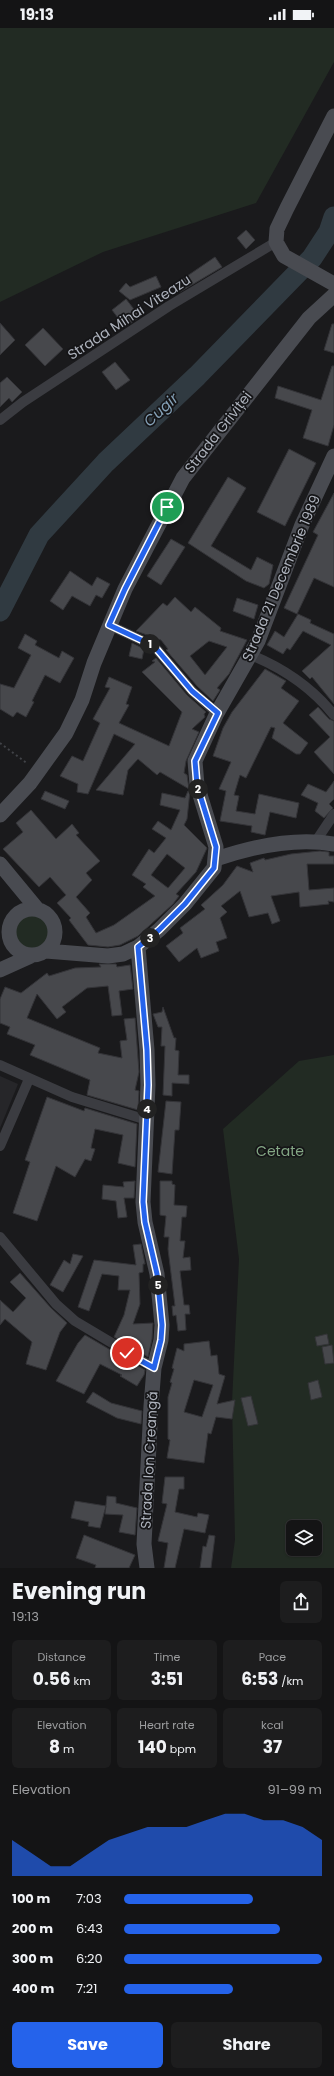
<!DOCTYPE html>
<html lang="en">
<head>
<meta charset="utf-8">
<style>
  :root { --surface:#141415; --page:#1d1d1e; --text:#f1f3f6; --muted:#9d9ea0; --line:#333334; --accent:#2563eb }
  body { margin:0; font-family:Poppins,sans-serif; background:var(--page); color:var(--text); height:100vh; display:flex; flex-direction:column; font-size:15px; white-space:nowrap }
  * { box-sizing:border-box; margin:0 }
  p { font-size:13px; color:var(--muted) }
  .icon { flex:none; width:22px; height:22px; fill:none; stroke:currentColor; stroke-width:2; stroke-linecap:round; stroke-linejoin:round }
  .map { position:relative; height:1540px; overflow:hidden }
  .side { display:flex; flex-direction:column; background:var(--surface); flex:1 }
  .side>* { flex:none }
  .tools { position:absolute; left:286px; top:1492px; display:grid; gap:8px }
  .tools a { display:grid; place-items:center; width:36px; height:36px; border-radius:6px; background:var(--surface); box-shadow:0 1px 3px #0004,0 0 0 1px var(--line); font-size:20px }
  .pin { position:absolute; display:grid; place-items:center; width:34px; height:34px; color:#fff; margin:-17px; border:2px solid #fff; border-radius:50%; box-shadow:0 1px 4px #0007 }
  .km { position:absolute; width:20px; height:20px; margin:-10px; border-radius:50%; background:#222; color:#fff; font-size:11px; line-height:20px; text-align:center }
  .round { display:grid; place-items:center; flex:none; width:42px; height:42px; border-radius:6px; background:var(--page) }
  .summary { display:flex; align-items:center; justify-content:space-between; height:68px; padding:0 12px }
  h1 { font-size:22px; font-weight:700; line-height:30px }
  .figures { display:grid; grid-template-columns:repeat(3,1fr); gap:6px; height:68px; padding:4px 12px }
  .figures div { display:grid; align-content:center; border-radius:6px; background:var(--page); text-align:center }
  .figures b { font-size:17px; font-weight:700 }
  .figures small { font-size:11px; font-weight:400 }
  .figures p { font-size:11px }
  .chart { height:112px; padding:8px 12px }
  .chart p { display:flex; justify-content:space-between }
  .chart svg { width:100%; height:72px; margin-top:4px; fill:var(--accent); opacity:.7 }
  .cta { display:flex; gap:8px; margin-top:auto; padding:8px 12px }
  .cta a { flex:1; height:46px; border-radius:6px; background:var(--accent); color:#fff; font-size:16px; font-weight:700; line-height:46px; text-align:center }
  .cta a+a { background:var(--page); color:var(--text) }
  ul { padding:0 12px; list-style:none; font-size:13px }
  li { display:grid; grid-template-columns:64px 48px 1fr; align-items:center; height:30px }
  li i { height:10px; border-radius:5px; background:var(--accent) }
  .status { display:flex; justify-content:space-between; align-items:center; height:28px; padding:0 20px; background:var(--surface); direction:ltr }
  .status svg { height:11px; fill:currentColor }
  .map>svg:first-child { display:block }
  .built { fill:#262629 }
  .green { fill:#222b23; fill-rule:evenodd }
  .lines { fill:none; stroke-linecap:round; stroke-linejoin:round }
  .river { stroke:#303a41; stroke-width:21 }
  .building { fill:#47484c; stroke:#343438; fill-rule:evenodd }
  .path { stroke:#414348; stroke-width:2; stroke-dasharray:2 3; stroke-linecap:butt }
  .street { stroke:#3b3c41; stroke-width:10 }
  .secondary { stroke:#494b51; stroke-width:15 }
  .route-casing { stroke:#fff; stroke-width:8 }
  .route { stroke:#2563eb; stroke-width:5 }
  .labels { text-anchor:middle; stroke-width:3.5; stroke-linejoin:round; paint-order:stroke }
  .street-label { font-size:14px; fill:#adb2bc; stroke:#151517 }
  .park-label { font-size:14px; fill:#84a785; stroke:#151517 }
  .water-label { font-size:15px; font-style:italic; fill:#84a0b6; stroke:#151517 }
</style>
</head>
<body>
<div class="status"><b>19:13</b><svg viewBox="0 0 49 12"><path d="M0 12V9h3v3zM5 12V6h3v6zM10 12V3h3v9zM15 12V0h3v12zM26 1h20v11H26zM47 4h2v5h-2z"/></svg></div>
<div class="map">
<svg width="334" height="1540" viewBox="0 0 334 1540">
  <rect width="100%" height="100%" fill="#1a1a1c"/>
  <path class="built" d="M0,1048L18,1056L0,1100Z"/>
  <path class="green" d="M0,0H334V34L256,175L103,224L0,274Z
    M14 905a18 18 0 1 1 36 0a18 18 0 1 1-36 0Z
    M334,1027V1540H231L235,1512L232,1374L239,1231L223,1101L299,1033ZM293,1499H315V1521H293Z"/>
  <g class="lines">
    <path class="river" d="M0,583L39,507L106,434L197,348L312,230L329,204L334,189"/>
  </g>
  <path class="building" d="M246,202L255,212L246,221L237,210Z
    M215,229L222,239L180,264L174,257Z
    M156,248L161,259L130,272L119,263L126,255L130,259Z
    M126,271L140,289L125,299L112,282Z
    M0,295L15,312L0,327Z
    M332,296H334V325L324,322Z
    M43,300L63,321L45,338L25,317Z
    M115,334L130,352L116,362L102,344Z
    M332,338H334V397L328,418L303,410L312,382L275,370L278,358L321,372Z
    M7,349L22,364L12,374L9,370L0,379V355Z
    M289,421L316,435L285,498L257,484Z
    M228,449L246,460L211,518L251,542L257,529L273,537L269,556L264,560L246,553L188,515Z
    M334,465V559L314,550L297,586L284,580L318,507L313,504Z
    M171,511L185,519L161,557L147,548Z
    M70,543L92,558L97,549L110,556L102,570L96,567L90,578L72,568L63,582L50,573Z
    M175,569L191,584L195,579L221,600L220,603L247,612L229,646L217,660L220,662L213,673L197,658L166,622L168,621L161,612L136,603L163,575L167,578ZM209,613L227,619L205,647L190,628Z
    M237,570L258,577L254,591L233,583Z
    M298,586L311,592L310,595L334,606V676L312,649L310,651L302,643L331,617L303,603L290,622L287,620L283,626L267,617L275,603L284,609Z
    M25,606L37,613L35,617L59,630L62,623L74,630L60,655L45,647L32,673L34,674L26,689L17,684L13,689L0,681V656L14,660L31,627L18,620Z
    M132,615L144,621L142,631L129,628Z
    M156,630L187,667L206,684L204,686L205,689L192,701L199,704L186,733L184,745L187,747L189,761L160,744L157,747L138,731L128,742L123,767L96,762L135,716L114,706L88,766L77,764L78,756L60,748L72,728L83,733L100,695L93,691L110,660L105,659L109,649L132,659L126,676L129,677L119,695L169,718L182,684L142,644L155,634L152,633Z
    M265,641L286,653L281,660L299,673L283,695L308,715L300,726H296L272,710L275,700L271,699L246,750L240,747L234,767L239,768L236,783L255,786L259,766L299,775L296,790L270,784L265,807L251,804L252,798L220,793L226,763L219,761L231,734L213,728L223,700L232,684Z
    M318,679L329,691L334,693V746L314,724L330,709L309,687Z
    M334,753V771L329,776L333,780L324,790L315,783L318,775L301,767L308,756L326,764Z
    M45,763L69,773L65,781L41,771Z
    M188,763H190L187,791L184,797L207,820L196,844L176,866L179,868L173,876L138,908L120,917L108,919L88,917L69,892L71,890L57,875L66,867L50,849L39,859L3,821L23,804L16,795L31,782L56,811L72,796L79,805L76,807L100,833L86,845L92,852L76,869L90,885L86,889L96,905L114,897L155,868L143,859L146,856L132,847L149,821L154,825L166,810L152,801L158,793L171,802L180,782L160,777L162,765L185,770ZM167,826L185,840L168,860L151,847Z
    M320,823L329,824V828H334V836H307L309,862L334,860V874L328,873L329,876L300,879L299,864L271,868L280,893L272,896L268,885L249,889L240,863L221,878L227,884L220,890L227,910L216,914L219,923L201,930L197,920L179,934L166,918L183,905L180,900L205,881L201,877L223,857L237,838L253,844L250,835L264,830L265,832L291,826Z
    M99,936H116L117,939L130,937L133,961L119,963L122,987L112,988L108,958L87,960L62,979L66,984L57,991L37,966L27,990L100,1020L98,1025L122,1030L120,1013L127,1012L124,991L135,990L139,1044L135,1062L139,1063L138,1082L87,1067L90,1052L30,1027L35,1017L7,1006L10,999L0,995V971L5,959L21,965L47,945L49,948L75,940L101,939Z
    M163,979L174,1010H176L175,1022L179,1023L178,1047H189V1056L172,1055V1068L163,1067L165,1018H161L162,999H158L153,986L162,984Z
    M47,1069L84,1083L85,1080L137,1096L135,1139L118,1135L123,1107L95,1101L91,1120L95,1121L91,1133L85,1131L75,1149L56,1138L37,1193L13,1185L30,1134L25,1132Z
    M166,1073L181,1074L179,1102H175L172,1146L158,1144Z
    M135,1153L134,1170H124L127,1189L118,1190L116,1173L102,1171L103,1157L124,1159L123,1154Z
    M160,1153H172V1156L175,1157L174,1177L187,1178L186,1189H182L180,1213H185L183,1230L190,1229L191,1242L180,1243L184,1277H189L190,1286H185L186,1302L178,1303L176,1287L173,1288L172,1278H175L168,1221L169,1209H164L166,1188L160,1187Z
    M141,1216L145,1236H143V1244L139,1245L140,1276L133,1296L153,1295L152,1311L148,1329L114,1309L124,1287L130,1262H118L119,1248L102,1246L89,1283L78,1279L94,1232L136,1237L133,1217Z
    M73,1226L83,1228L63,1264L50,1257L64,1232L70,1236Z
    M20,1245L51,1280L67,1295L60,1304L46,1342L26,1336L32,1314L5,1291L0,1297V1272L13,1284L26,1270L10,1254Z
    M327,1306L329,1316L317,1318L315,1309Z
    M85,1307L145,1342L144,1347L137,1358L120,1348L122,1347L100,1336L84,1366L56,1353L78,1315Z
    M209,1313L211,1328L217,1327L219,1346L225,1348L217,1376L235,1372L232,1391L216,1389L211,1406L208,1405L204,1435L167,1430L170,1412L168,1411V1369L172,1355L170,1354L174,1341L172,1340L177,1320L184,1323V1316ZM194,1352L213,1357L202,1389L184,1384Z
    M332,1317L334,1335L325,1336L322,1319Z
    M318,1352L322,1369L311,1372L308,1355Z
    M93,1364L111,1375L142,1383L141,1396L117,1390L86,1374Z
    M251,1368L258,1396L248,1398L241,1370Z
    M165,1449H184V1461H179L175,1484L197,1489L198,1485L209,1487L205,1505L184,1501L175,1540H164L168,1515L158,1513L167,1476L162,1475Z
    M107,1468L116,1469V1475L137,1480L135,1507L119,1504L123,1487L105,1486Z
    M75,1473L106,1478L100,1500L88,1498L89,1494L71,1490Z
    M84,1507L135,1527L129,1540H95L96,1537L76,1530Z
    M209,1507L215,1508L211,1540H200L203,1518L206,1519Z"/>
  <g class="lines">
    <path class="path" d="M0,715L28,736"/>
    <path class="street" d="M0,392L23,374L169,278L276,214
      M109,597L154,618L192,663L217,685
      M251,627C283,640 313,661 334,687
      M316,813L334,786
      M0,1037L72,1069L147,1092
      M0,1118L29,1051
      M0,1209L56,1276L75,1293L154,1340"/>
    <path class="secondary" d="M334,88L287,180L277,201L276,214L284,228L334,256
      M0,787L30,755L66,705L82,672L94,635L125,561L183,450L309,290L334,267
      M216,831C254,818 295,809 334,816
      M0,836L38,882
      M9 904a23 23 0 1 1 46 0a23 23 0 1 1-46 0Z
      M138,919L147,1022L148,1057L143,1174L145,1194L157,1246L162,1297L161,1312L154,1340L151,1378L144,1516L147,1540
      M46,923L108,928L123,926L138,919L159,902L185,876L214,840L216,819L197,757L195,733L217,685L258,613L302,497L334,428
      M0,942L31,928"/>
  </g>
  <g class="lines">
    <g class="route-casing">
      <path id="route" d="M127,1325L154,1340L161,1312L162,1297L157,1246L145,1194L143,1174L148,1057L147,1022L138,919L159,902L185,876L214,840L216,819L197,757L195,733L218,685L192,663L154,618L109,597L125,561L167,479"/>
    </g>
    <use href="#route" class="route"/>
  </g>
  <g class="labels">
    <g class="street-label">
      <text transform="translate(129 289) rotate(-33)" y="5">Strada Mihai Viteazu</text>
      <text transform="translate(218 404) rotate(-52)" y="5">Strada Griviței</text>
      <text transform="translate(281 550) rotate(-67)" y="5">Strada 21 Decembrie 1989</text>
      <text transform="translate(149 1432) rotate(-87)" y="5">Strada Ion Creangă</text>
    </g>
    <g class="park-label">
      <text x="280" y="1128">Cetate</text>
    </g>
    <g class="water-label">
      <text transform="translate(161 382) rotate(-43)" y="5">Cugir</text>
    </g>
  </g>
</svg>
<div class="tools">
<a><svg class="icon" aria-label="layers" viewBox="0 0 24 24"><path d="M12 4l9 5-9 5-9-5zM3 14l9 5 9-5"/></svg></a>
</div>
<div class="pin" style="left:167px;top:479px;background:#1e9e55"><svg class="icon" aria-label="arrive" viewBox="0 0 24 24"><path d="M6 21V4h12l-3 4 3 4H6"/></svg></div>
<div class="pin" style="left:127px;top:1325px;background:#d93025"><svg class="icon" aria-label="check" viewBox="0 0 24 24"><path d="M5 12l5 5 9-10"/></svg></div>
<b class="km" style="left:150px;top:616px">1</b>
<b class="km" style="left:198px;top:761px">2</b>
<b class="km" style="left:150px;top:910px">3</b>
<b class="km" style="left:147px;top:1081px">4</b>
<b class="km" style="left:158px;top:1257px">5</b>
</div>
<section class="side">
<div class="summary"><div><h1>Evening run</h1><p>19:13</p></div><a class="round"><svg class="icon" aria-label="share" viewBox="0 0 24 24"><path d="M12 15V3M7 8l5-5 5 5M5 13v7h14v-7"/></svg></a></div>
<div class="figures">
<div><p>Distance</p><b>0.56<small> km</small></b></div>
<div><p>Time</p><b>3:51</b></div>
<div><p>Pace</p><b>6:53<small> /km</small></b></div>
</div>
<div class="figures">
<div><p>Elevation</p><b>8<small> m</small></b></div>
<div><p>Heart rate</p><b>140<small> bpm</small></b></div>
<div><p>kcal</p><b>37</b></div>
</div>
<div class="chart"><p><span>Elevation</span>91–99 m</p>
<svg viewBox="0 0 160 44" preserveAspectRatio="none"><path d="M0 44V22L10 30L20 38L30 38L40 30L50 22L60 18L70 14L80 14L90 14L100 10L110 6L120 6L130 10L140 10L150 14L160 22V44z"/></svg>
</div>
<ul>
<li><b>100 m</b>7:03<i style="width:65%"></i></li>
<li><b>200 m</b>6:43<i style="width:79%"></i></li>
<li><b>300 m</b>6:20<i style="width:100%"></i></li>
<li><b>400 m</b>7:21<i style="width:55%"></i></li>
</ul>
<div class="cta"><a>Save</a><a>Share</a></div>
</section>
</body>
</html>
